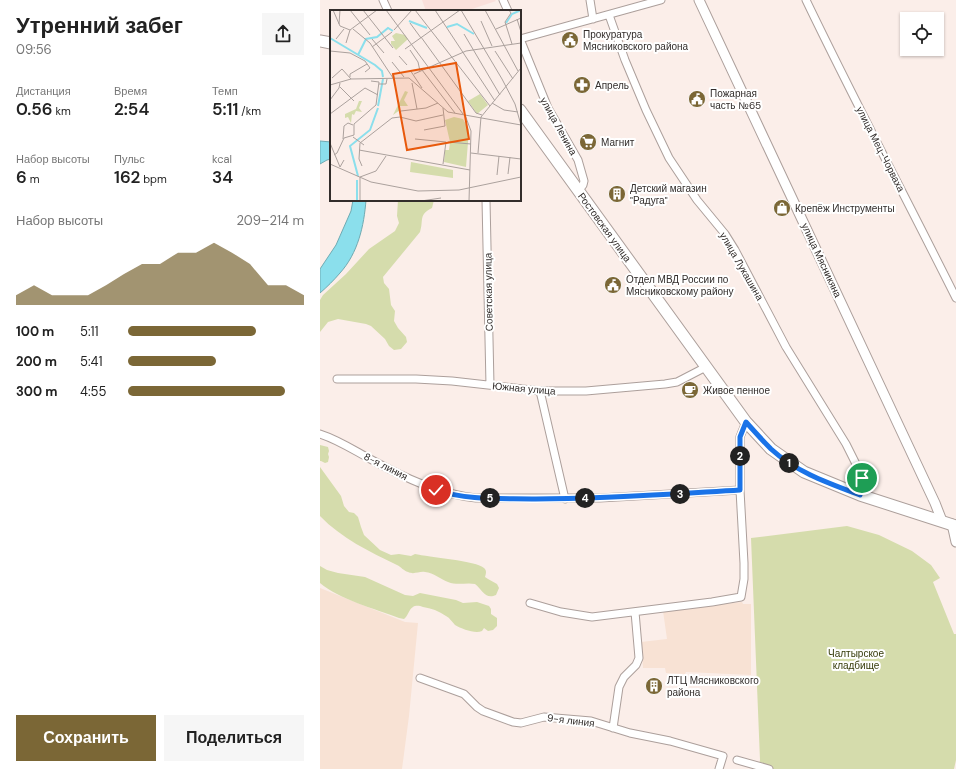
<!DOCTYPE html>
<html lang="ru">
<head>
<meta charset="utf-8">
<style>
  :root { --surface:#fff; --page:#f6f6f6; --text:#222; --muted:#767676; --accent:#7b6736 }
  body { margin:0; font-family:"DM Sans",sans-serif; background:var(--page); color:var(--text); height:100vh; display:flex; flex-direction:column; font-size:15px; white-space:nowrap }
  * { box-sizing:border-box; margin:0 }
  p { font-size:13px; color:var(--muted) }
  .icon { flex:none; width:22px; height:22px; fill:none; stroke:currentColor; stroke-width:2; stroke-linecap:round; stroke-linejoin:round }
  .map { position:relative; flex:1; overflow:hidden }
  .details { display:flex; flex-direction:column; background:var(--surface); width:320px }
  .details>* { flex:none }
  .fabs { position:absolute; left:580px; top:12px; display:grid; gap:8px }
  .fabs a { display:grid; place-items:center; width:44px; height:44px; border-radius:0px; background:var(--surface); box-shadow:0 1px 3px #0004; font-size:20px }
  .pin { position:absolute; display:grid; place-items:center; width:34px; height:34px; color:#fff; margin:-17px; border:2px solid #fff; border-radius:50%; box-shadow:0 1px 4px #0007 }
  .km { position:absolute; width:20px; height:20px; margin:-10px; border-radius:50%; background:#222; color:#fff; font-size:11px; line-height:20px; text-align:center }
  .round { display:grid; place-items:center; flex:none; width:42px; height:42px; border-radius:0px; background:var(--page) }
  .overview { display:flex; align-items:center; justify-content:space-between; height:68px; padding:0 16px }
  h1 { font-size:22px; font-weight:600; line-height:30px }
  .figures { display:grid; grid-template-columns:repeat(3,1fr); gap:6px; height:68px; padding:4px 16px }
  .figures div { display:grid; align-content:center }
  .figures b { font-size:17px; font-weight:600 }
  .figures small { font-size:11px; font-weight:400 }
  .figures p { font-size:11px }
  .chart { height:112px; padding:8px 16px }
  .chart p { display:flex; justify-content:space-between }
  .chart svg { width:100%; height:72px; margin-top:4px; fill:var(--accent); opacity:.7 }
  .primary-button { display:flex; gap:8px; margin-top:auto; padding:8px 16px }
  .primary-button a { flex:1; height:46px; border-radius:0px; background:var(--accent); color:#fff; font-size:16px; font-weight:600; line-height:46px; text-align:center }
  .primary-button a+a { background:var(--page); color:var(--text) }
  ul { padding:0 16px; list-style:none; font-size:13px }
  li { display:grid; grid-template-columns:64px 48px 1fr; align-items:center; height:30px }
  li i { height:10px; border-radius:5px; background:var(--accent) }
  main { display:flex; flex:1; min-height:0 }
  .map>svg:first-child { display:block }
  .industrial { fill:#f8e2d4 }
  .education { fill:#fae0db }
  .green { fill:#d5dcac }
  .water { fill:#8bdfec; stroke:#70aab2 }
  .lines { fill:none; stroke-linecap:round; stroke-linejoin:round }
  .street-casing { stroke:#ac9f9b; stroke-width:9 }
  .secondary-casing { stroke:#ac9f9b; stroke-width:11 }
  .primary-casing { stroke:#ac9f9b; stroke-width:13 }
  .street { stroke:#fff; stroke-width:7 }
  .secondary { stroke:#fff; stroke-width:9 }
  .primary { stroke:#fff; stroke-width:11 }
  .route-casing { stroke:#fff; stroke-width:8 }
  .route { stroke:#1a73e8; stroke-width:5 }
  .labels { text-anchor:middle; stroke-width:4; stroke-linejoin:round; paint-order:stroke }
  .poi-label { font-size:10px; fill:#322d2b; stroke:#fff; text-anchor:start }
  .street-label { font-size:10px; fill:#322d2b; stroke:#fff }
  .park-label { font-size:10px; fill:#363b0a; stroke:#fff }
  .inset-river { fill:none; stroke:#8bdfec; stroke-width:2 }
  .inset-road { fill:none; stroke:#aba19d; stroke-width:1 }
  .view { fill:#e8590c; fill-opacity:0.15; stroke:#e8590c; stroke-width:2 }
  .inset-edge { fill:none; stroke:#322d2b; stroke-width:2 }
</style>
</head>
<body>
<main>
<section class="details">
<div class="overview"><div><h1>Утренний забег</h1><p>09:56</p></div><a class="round"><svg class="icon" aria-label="share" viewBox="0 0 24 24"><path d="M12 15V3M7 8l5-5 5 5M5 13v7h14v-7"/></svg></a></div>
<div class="figures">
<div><p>Дистанция</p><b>0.56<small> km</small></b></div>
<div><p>Время</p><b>2:54</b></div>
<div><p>Темп</p><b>5:11<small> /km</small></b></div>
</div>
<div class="figures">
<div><p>Набор высоты</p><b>6<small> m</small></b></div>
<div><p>Пульс</p><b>162<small> bpm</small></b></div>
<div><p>kcal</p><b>34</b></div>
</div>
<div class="chart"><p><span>Набор высоты</span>209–214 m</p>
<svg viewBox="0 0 160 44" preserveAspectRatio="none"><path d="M0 44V38L10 32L20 38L30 38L40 38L50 32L60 25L70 19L80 19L90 12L100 12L110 6L120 12L130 19L140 32L150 32L160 38V44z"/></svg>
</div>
<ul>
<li><b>100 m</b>5:11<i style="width:73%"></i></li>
<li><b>200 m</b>5:41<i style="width:50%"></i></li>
<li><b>300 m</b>4:55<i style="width:89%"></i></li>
</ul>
<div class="primary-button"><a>Сохранить</a><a>Поделиться</a></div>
</section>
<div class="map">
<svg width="636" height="769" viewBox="0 0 636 769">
  <rect width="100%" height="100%" fill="#fbeee9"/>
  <path class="industrial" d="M0,588L85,622L98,623L89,716L82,769H0Z
    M422,602L423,604H431V675L366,672L365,674L346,673L345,668H323L321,642L347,639L343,611Z"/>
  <path class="education" d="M102,0H175L176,1L146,11H106Z"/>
  <path class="green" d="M78,200H114L112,208C98,215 104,220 100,232L63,277L64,283L69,289L71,305L75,311L74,321L78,328L86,337L87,342L81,349L74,350L69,346L65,339L51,326L46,324L18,319L8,322L0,332V300L3,295L26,274L49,249L75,231L79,223L77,216Z
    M0,445L8,447L9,451L8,454L9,457L8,462L5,463L1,461H0Z
    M0,467L21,496L24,506L29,512L34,513L38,517L41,527L44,535L60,550L71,555L79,554L91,556L95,554C108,557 157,561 164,568C167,571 166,573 165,577L168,579L177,584L179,588L176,595C165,600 162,589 155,584C146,582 138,586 128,582C120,579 114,573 105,572C99,571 94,575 88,572C84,571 81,567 77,565C50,552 21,538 0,516Z
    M527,526L559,535L592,551L611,565L620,578L613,582L634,634H636V760L634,769H438L440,760L431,538Z
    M0,566L7,570L18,573L45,577L85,595L93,596L100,593L136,600L143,603L157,602L169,606L171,609V614L177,618V626L173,630L168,631L164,628L162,631C155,634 142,629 135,625C132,622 130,618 126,616C119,611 111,608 103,607C100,606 96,605 93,607C89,609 88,616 84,619L79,618C55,609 19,599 0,583Z"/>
  <path class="water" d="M0,141L11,142V159L7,160L0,164Z
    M33,200H46C44,226 38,253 20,273C14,280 7,287 0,293V269L16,245L31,211Z"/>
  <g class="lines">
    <g class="street-casing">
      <path id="street" d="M63,0L68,11
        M183,0L188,11
        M270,0L273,19
        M486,0C534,100 586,198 636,298
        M289,15L305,60L326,110L349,158L377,200L405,234L415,250L466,347L526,444L541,474L543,483L540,495
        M200,39L228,108L258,160L264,181L263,185L259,190
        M200,39L341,0
        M166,200L170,385
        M17,379H96L132,381L220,391H266L345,384L357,382L386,367
        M220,391L245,499
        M0,434C19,440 35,451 52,460C85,478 119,494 156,498H280L420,490
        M210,603L241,612L272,617L392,602L421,597L424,579V563L420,490V437L426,422
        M100,678L144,694L157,707L163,711L193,722L201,723L224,717L271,721L310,733L350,741L403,756L399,769
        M293,728L299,687L304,677L316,665L319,658L315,612
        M417,760L449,769"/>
    </g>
    <g class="secondary-casing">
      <path id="secondary" d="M379,0L615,503L622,521
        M632,524L636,542"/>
    </g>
    <g class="primary-casing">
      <path id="primary" d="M0,41L11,43
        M200,110L426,422L451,449L484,472L540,495L636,526"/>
    </g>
    <use href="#street" class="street"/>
    <use href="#secondary" class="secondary"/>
    <use href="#primary" class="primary"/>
  </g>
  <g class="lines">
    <g class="route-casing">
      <path id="route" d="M116,490C149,501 182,498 216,499C284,499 352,494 420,490V437L426,422C434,431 442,440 451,449C476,472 508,483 540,495L543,483L542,478"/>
    </g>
    <use href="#route" class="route"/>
  </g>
  <defs>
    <g id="civic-disc" transform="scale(0.9)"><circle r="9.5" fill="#7b6736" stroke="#fff"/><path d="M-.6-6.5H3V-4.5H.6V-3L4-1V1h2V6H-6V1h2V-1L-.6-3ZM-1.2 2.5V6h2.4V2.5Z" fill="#fff"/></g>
    <g id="pharmacy-disc" transform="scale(0.9)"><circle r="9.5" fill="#7b6736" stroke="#fff"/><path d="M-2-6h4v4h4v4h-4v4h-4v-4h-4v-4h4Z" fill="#fff"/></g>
    <g id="supermarket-disc" transform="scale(0.9)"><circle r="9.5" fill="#7b6736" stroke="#fff"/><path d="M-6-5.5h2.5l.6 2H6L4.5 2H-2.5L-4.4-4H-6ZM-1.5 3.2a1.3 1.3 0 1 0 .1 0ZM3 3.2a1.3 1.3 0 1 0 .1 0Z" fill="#fff"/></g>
    <g id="building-disc" transform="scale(0.9)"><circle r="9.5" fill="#7b6736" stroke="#fff"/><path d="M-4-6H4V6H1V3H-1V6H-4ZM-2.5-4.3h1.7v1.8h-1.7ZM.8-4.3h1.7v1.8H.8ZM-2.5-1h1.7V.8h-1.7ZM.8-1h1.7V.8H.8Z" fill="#fff"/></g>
    <g id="shop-disc" transform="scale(0.9)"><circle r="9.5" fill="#7b6736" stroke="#fff"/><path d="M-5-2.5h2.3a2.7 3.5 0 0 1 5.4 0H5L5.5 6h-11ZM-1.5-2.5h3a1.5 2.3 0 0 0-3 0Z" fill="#fff"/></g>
    <g id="cafe-disc" transform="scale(0.9)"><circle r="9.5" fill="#7b6736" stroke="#fff"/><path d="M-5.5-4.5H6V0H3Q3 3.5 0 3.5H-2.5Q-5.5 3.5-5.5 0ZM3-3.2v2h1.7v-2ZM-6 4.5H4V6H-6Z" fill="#fff"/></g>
  </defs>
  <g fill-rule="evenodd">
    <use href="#civic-disc" x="250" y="40"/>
    <use href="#pharmacy-disc" x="262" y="85"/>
    <use href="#civic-disc" x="377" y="99"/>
    <use href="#supermarket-disc" x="268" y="142"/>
    <use href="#building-disc" x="297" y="194"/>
    <use href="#shop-disc" x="462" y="208"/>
    <use href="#civic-disc" x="293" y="285"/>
    <use href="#cafe-disc" x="370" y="390"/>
    <use href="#building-disc" x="334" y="686"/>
  </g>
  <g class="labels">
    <g class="poi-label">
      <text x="263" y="38">Прокуратура<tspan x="263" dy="12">Мясниковского района</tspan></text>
      <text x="275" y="89">Апрель</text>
      <text x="390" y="97">Пожарная<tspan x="390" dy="12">часть №65</tspan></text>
      <text x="281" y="146">Магнит</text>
      <text x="310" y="192">Детский магазин<tspan x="310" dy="12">"Радуга"</tspan></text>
      <text x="475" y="212">Крепёж Инструменты</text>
      <text x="306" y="283">Отдел МВД России по<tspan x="306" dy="12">Мясниковскому району</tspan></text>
      <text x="383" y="394">Живое пенное</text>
      <text x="347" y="684">ЛТЦ Мясниковского<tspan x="347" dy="12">района</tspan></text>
    </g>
    <g class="street-label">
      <text transform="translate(239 126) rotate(61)" y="4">улица Ленина</text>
      <text transform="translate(561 149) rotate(63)" y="4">улица Мец-Чорваха</text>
      <text transform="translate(285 227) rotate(54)" y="4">Ростовская улица</text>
      <text transform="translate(502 260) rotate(65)" y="4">улица Мясникяна</text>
      <text transform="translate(422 266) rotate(60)" y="4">улица Лукашина</text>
      <text transform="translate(168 292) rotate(-91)" y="4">Советская улица</text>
      <text transform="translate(204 388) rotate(5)" y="4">Южная улица</text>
      <text transform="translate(66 466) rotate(27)" y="4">8-я линия</text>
      <text transform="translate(251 720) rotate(7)" y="4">9-я линия</text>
    </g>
    <g class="park-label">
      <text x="536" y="657">Чалтырское<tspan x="536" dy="12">кладбище</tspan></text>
    </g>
  </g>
  <g transform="translate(10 10)">
    <rect width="191" height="191" fill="#fbeee9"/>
    <path d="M66,23L75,25L78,29L66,40L61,34V31H65L62,26ZM75,81L78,82L74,90L78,96H70V100L63,105ZM150,84L158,95L147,104L138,91ZM29,91H32L29,98L32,102L26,101L24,105L22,104L21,113L18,107L15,108V104L26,99ZM124,107L133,109L139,120L136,157L114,152L115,140H119L120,132L115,110ZM81,152L123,160V168L80,162Z" fill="#d5dcac"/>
    <path class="inset-river" d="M79,11L97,18M176,13L182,4L191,0M117,17L127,14L144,24M0,28L45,55L52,61L53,67M28,45L36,29L47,27L58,18L63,21M48,96L53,69M28,166L20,136L40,120L48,98M27,191V170"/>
    <path class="inset-road" d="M3,0L10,16L20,20M20,0L40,25M33,0L63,38M56,0L133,104M85,0L160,96M105,0L165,91M131,0L172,69L185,94L191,115M155,0L188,61M179,0L181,3L175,12L182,34M187,9L191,22M151,11L162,36M80,13L91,28M9,14L10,0M23,19L40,33L63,68M166,19L191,8M20,20L47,0M64,20L82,0M134,24L170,85M91,27L146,103L152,105M6,29L14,19M42,29L54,43M16,33L20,20M42,37L62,22M75,39L130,0M80,40L88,52L90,61M0,41L20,43L35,51L40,58L35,62M165,41L183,69M69,46L77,55M62,52L74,67M80,60L92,78M92,60L125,103M84,64L136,41L191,33M20,67V64L37,54M2,68L12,59L21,69M82,73L87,99M49,74H56L57,69M0,75L21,69L79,68L118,102L191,115M10,77L24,91M0,90L9,78L10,73M162,93L174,100L188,102M71,101L96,98L108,93M0,104L35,78L48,85M135,105L141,121L139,191M94,120L115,116L113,98M23,127L34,135M13,129L14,116L18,113L23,115M85,129L116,132L113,154M118,132L141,134M0,133L10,157L14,150M29,140L140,160M141,143L191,149M148,143L151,107L191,58M4,145L7,143L14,128L24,125V114L46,95L49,72L41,71M0,154L41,172L88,181L129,180L191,167M32,156L29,149L30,133L62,108L70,107L86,111L113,105M178,164L180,147M167,165L169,146M30,191V167L46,161L56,146M91,191L111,188"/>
    <path class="view" d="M126,53L139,129L77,140L63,64Z"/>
    <rect width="191" height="191" class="inset-edge"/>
  </g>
</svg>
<div class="fabs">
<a><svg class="icon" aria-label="locate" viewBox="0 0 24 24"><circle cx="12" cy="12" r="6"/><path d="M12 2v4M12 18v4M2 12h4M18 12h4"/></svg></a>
</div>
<div class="pin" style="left:542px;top:478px;background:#1e9e55"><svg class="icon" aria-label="arrive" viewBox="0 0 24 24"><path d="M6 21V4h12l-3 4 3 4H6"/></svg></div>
<div class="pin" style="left:116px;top:490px;background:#d93025"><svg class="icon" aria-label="check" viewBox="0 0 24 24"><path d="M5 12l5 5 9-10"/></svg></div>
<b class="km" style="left:469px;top:463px">1</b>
<b class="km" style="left:420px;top:456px">2</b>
<b class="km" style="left:360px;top:494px">3</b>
<b class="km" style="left:265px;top:498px">4</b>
<b class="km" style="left:170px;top:498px">5</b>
</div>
</main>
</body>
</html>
